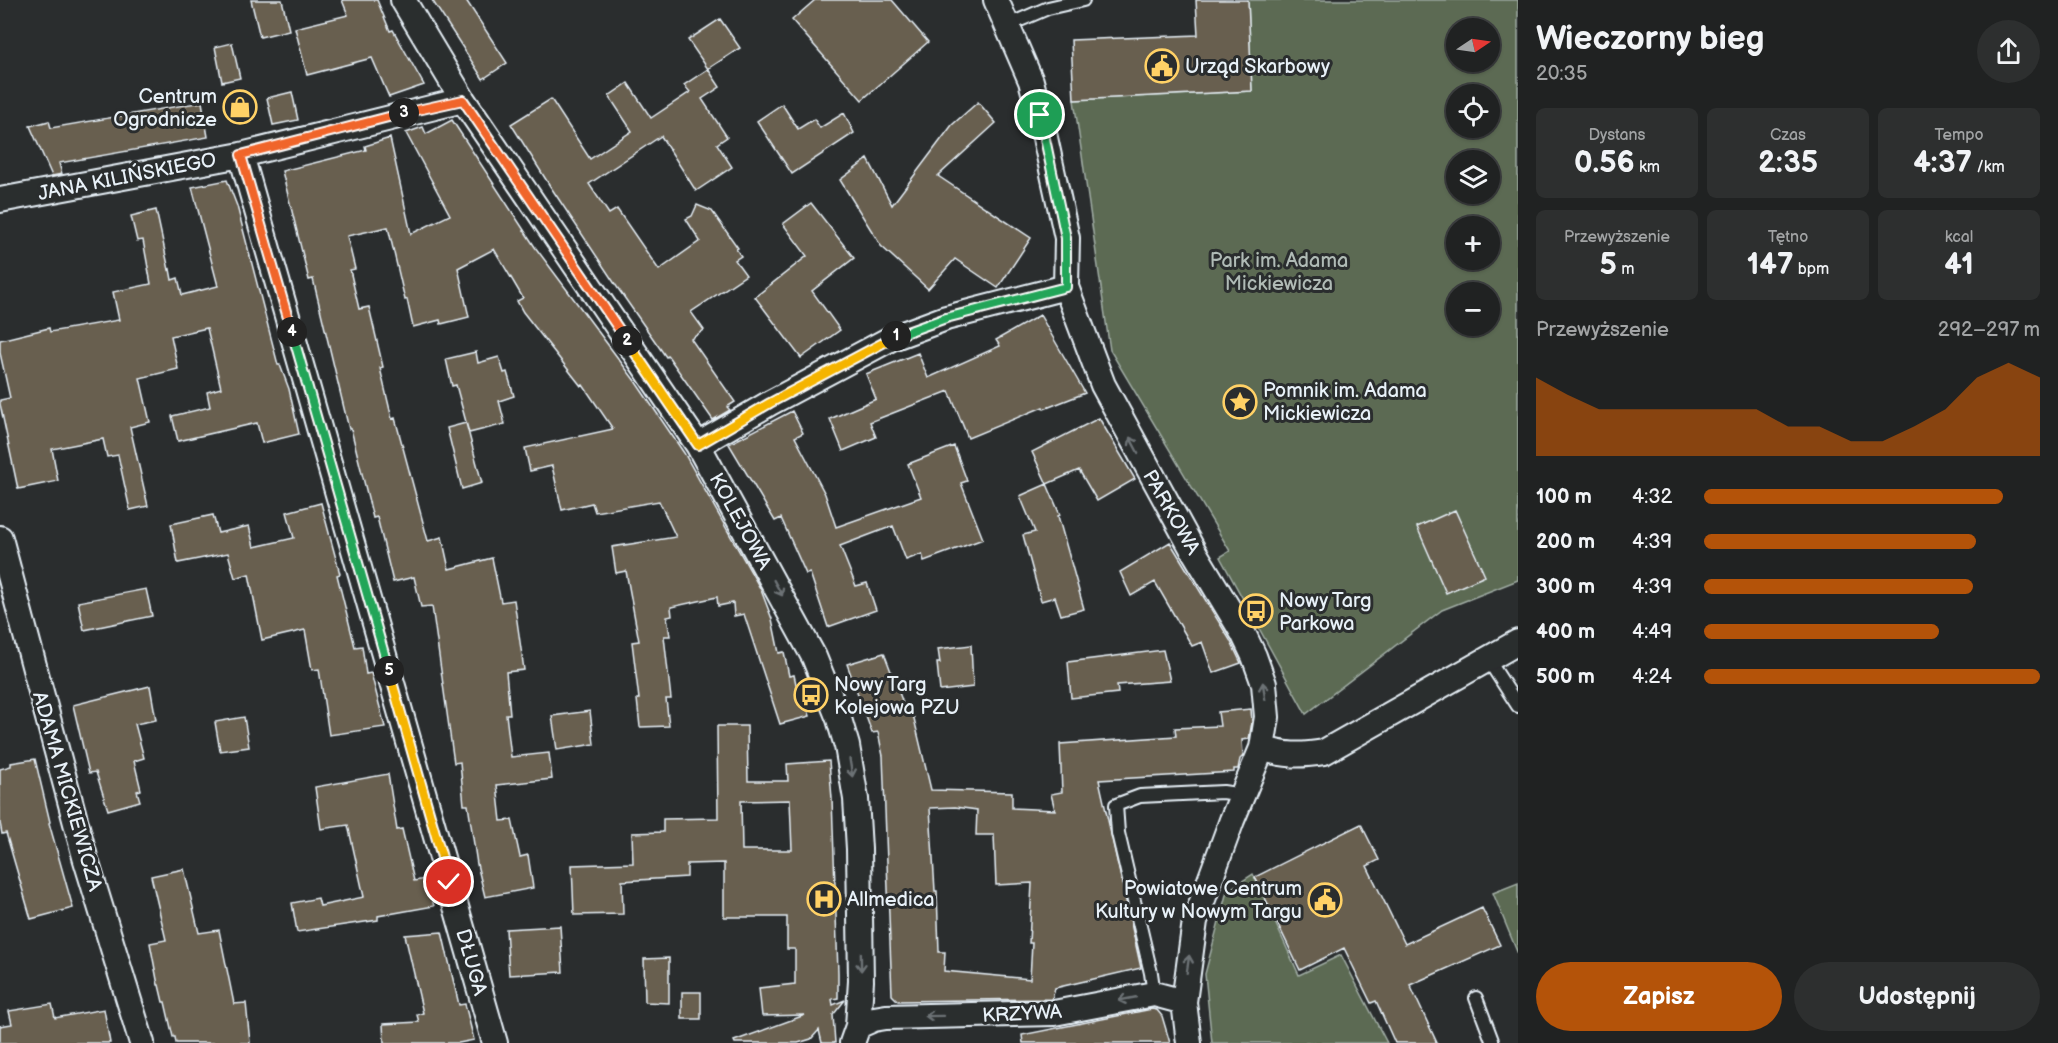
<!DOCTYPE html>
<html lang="pl">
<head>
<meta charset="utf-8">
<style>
  :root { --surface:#202222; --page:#2d2f2f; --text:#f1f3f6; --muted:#a2a4a5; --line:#3d3f40; --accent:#b45309 }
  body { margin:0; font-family:"Balsamiq Sans",sans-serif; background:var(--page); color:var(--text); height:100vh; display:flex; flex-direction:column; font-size:22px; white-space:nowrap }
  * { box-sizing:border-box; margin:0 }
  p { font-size:20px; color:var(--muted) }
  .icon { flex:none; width:33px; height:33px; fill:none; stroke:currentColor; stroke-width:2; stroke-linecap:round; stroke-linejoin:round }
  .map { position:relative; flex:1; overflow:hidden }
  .side { display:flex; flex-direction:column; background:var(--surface); width:540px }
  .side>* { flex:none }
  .needle { width:39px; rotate:77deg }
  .controls { position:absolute; left:1446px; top:18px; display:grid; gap:12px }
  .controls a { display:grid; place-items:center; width:54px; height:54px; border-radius:50%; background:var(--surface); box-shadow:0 2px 4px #0004,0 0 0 2px var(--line); font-size:30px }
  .pin { position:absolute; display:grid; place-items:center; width:51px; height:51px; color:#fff; margin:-26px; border:3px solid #fff; border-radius:50%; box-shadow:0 2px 6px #0007 }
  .km { position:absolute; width:30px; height:30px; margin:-15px; border-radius:50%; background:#222; color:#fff; font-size:16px; line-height:30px; text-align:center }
  .round { display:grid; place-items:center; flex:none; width:63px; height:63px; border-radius:32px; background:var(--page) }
  .head { display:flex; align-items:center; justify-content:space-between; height:102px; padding:0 18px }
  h1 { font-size:33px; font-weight:700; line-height:45px }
  .metrics { display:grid; grid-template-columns:repeat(3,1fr); gap:9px; height:102px; padding:6px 18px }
  .metrics div { display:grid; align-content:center; border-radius:9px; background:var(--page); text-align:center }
  .metrics b { font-size:30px; font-weight:700 }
  .metrics small { font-size:16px; font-weight:400 }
  .metrics p { font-size:16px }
  .chart { height:168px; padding:12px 18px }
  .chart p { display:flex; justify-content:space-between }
  .chart svg { width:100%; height:108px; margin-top:6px; fill:var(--accent); opacity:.7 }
  .cta { display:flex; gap:12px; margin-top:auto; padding:12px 18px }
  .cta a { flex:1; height:69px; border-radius:36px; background:var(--accent); color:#fff; font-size:24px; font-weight:700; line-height:69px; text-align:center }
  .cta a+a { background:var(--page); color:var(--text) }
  ul { padding:0 18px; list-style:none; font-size:20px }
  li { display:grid; grid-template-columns:96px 72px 1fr; align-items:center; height:45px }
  li i { height:15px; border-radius:8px; background:var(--accent) }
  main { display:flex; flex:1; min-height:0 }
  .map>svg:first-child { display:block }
  .green { fill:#5b6a53; stroke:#a2aea6; stroke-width:1.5; fill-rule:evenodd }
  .building { fill:#685e4f; stroke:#e8f1f8; stroke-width:1.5; fill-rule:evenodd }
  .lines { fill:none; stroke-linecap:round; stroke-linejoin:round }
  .service-casing { stroke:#e8f1f8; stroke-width:16 }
  .minor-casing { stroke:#e8f1f8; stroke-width:28 }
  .service { stroke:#2a2d2e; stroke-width:12 }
  .minor { stroke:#2a2d2e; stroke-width:24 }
  .oneway { stroke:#6c7275 }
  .split-1-casing { stroke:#fff; stroke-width:12 }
  .split-2-casing { stroke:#fff; stroke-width:12 }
  .split-3-casing { stroke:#fff; stroke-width:12 }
  .split-4-casing { stroke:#fff; stroke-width:12 }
  .split-5-casing { stroke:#fff; stroke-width:12 }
  .split-6-casing { stroke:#fff; stroke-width:12 }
  .split-1 { stroke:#22a559; stroke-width:8 }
  .split-2 { stroke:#f5b400; stroke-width:8 }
  .split-3 { stroke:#f0652b; stroke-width:8 }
  .split-4 { stroke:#f0652b; stroke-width:8 }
  .split-5 { stroke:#22a559; stroke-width:8 }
  .split-6 { stroke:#f5b400; stroke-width:8 }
  .labels { text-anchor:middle; stroke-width:6; stroke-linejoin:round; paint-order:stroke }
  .poi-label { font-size:20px; fill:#e8f1f8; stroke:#2a2d2e; text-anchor:start }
  .street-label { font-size:20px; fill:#e8f1f8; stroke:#2a2d2e }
  .park-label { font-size:20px; fill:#b0bbb6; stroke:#2a2d2e }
</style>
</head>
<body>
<main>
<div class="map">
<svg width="1518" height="1043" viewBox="0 0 1518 1043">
  <rect width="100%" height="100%" fill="#2a2d2e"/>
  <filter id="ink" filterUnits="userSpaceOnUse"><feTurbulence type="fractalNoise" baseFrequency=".0167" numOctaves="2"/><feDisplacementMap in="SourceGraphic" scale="12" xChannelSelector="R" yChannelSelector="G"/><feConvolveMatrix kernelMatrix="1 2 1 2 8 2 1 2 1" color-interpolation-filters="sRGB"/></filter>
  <g filter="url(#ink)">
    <path class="green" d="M1248,0H1518V580L1442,610L1306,714L1220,557L1230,551L1110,350L1074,100L1252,91ZM1456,28H1490V62H1456ZM1456,94H1490V128H1456ZM1456,160H1490V194H1456ZM1456,226H1490V260H1456ZM1456,292H1490V326H1456Z
      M1253,874L1299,975L1341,955L1387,1043H1212L1205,974L1227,891Z
      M1518,883V954L1493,893Z"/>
    <path class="building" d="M251,0H282L289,30L260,37Z
      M342,0H377L390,31L393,30L424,85L389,97L372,58L307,75L295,28L348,15Z
      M432,0H466L507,63L483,79Z
      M815,0H892L928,42L862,100L792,20Z
      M1196,0H1248L1252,91L1074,100L1071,40L1198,35Z
      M720,19L740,48L708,69L688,40Z
      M232,43L240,78L222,82L215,47Z
      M708,69L720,87L702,99L727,137L717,144L732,167L696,191L661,136L589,184L609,214L617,209L659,270L700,241L686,219L692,216L697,205L712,211L738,248L736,249L741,256L735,260L746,275L691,312L704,330L691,339L735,402L727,407L730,410L713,420L668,356L666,357L617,287L550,186L511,124L551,99L590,159L632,131L609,96L628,83L651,118L690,92L684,85Z
      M292,92L298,120L273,125L267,98Z
      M202,102L208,137L59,163L62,174L52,176L30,126L49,121L51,128Z
      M978,102L996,123L938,176L1031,238L998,288L955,259L928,289L881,246L840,180L868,159L892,205L952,125Z
      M782,104L798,129L814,119L820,128L844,113L854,133L792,174L757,121Z
      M452,120L535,247L635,381L684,453L761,590L772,619L779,653L784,652L789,676L794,675L798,693L802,692L810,716L780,724L744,614L734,616L733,603L718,606L717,597L671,607L672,616L667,617L670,636H664L671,699H666L669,726L640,727L637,699H639L632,642L639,641L626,571L616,573L612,547L676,537L659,501L595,512L592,503L562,510L552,466L530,471L525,448L613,429L583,385L581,386L523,312L517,301L523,298L494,249L458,268L469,317L441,324L440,320L413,327L407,299L405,300L388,227L347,236L355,269L350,270L359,309L369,307L383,367L380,368L392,419L395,418L428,541L442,537L449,569L492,558L501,602L514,600L524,670L506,672L510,714H506L511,757L549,753L552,779L497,785L501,821L512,820L520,857L528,855L533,888L485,897L477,864L468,805H464L460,762L454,763L432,606L421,607L414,577L393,582L377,517L373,518L351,429H349L313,279L309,280L282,171L366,150L365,146L390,138L411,234L450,215L406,133L423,127L426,134Z
      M227,180L237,206L278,365H280L289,389L299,434L262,443L257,423L178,441L172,416L210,407L207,392L221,388L207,328L171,336L178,369L140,378L150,422L130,427L148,506L130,510L118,455L107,457L103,439L52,449L58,481L18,489L0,404V400L10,398L0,353V340L49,328L50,332L119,320L113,292L151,284L143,240L137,241L131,216L156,210L169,270L170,269L172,280L178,278L182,295L218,286L192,187Z
      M811,203L854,258L812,291L840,330L801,358L755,297L807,256L783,224Z
      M1040,315L1085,393L1044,409L1043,407L968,438L949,391L870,422L876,437L843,451L830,419L876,399L866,374L918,353L928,378L1000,346L996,340Z
      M476,352L478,363L499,357L504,373L507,372L514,396L499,401L505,424L469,433L456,385L452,386L446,359Z
      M792,411L803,433L795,437L825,494L836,527L921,497L908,464L954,446L967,481L961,483L983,539L924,561L922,554L906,560L893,526L840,546L856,586L867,583L876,610L828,627L810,573L806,574L781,518L775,521L729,444Z
      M1099,418L1135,479L1097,501L1079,470L1047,484L1032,452Z
      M466,423L482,483L462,489L447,428Z
      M1047,484L1060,515L1058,516L1084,609L1061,615L1055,597L1041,601L1023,535L1035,532L1020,496Z
      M321,503L340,574L337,575L355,647L362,646L366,674L371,673L385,727L329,735L319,669L312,670L305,630L262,640L249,574L235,578L228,553L178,563L171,524L213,515L218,533L249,526L254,547L294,538L287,512Z
      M1455,510L1485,576L1446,593L1417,527Z
      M1170,542L1230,640L1241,663L1213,673L1202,642L1192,646L1155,582L1131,596L1120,572Z
      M146,589L152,616L84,630L78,602Z
      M971,645L973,687L940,691L937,663H940L938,649Z
      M1163,650L1170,681L1117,685L1118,693L1071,698L1068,662Z
      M884,653L906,711L912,710L931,790L1012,792V808L1055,810L1051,794L1062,792L1060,744L1176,736L1175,728L1220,726L1218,712L1251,709L1252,722L1249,739L1242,740L1243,756L1240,759L1238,769H1234V772L1099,780L1141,968L1055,988L1052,999L898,1001L892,995L883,756L878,732L872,733L847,664ZM955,807L977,810L976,835H994L996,885L1032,883L1029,943H1032L1030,979L944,971L945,952H939L937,891H935L930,808Z
      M150,686L156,720L135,724L144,758L134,761L141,790L137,791L140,801L108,810L96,772L89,773L73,705Z
      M590,711L594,744L557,750L552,716Z
      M244,717L249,747L220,751L215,722Z
      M717,726H747L748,781H788L787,764L829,761L832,799L838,973V998L832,999L833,1005L845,1000L833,1015L835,1043H822L819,1030L811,1039L798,1043H735L734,1041L805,1015L762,1016L759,988L795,984V949H787V917H724V863L687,864V877L622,881L623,914L574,915L572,865L633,863L632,833L663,832V819L718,818ZM790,800L792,850H742L741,801Z
      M35,759L50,822L49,823L73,908L31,919L6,833L2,834L0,823V769L11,766V763Z
      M388,774L397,830L402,829L414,881L426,879L434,906L378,916V920L297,932L292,903L318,898L320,906L364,897L348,825L321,829L315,787Z
      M1361,824L1379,860L1367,866L1405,944L1482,908L1500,945L1410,985L1437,1043H1395L1376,1001L1371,1003L1344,948L1300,970L1255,877Z
      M184,869L199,933L219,930L234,1004L246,1003L250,1043H176L175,1037H173L165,1002H163L159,985H158L150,943L166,940L151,876Z
      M560,926L563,972L509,975L506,929Z
      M442,932L459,1005L465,1004L474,1040L459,1043H384L383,1024L419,1022L417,1015L423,1013L405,935Z
      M669,958V1003L645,1002L644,959Z
      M682,992H701V1019H682Z
      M52,1004L55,1018L104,1009L110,1043H0V1026L12,1024L9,1011Z
      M1152,1009L1157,1010L1162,1016L1170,1043H1023L1022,1035Z"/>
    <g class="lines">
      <g class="service-casing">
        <path id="service" d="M1006,26L1048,8L1083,0
          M1487,658L1518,706
          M1154,994L1151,973L1118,833L1116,805L1140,796L1223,792L1243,795
          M1476,998L1493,1043"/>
      </g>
      <g class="minor-casing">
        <path id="minor" d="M403,0L463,100L698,445L814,657L839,719L847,746L856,799L859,849L861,981L858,1026L852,1043
          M996,0L1031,81L1040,115L1067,238L1066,287L1103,385L1193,550L1243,633L1254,656L1264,684L1267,717L1262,748L1232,820L1195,921L1184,1002L1189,1043
          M241,155L495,1043
          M0,200L241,155L463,100
          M698,445L770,403L892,338L946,318L1066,287
          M0,538L85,857L142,1043
          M1262,748C1284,756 1301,756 1324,752L1518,642
          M858,1026L874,1019L886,1017L1054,1013L1154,994L1184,1002"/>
      </g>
      <use href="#service" class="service"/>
      <use href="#minor" class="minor"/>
    </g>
    <defs><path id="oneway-shaft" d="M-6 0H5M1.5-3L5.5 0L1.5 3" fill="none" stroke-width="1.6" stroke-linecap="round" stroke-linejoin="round" transform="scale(1.5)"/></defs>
    <g class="oneway">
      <use href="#oneway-shaft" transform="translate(1134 445) rotate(-118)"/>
      <use href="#oneway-shaft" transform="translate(778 588) rotate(61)"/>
      <use href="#oneway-shaft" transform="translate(1264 691) rotate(-98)"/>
      <use href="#oneway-shaft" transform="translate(851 768) rotate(81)"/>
      <use href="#oneway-shaft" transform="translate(861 962) rotate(89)"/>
      <use href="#oneway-shaft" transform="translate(1188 964) rotate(-82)"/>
      <use href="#oneway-shaft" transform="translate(1127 999) rotate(169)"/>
      <use href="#oneway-shaft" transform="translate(934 1016) rotate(179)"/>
    </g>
  </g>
  <g class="lines" filter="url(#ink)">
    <g class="split-1-casing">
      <path id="split-1" d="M896,336L946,318L1066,287V238L1040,115"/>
    </g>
    <g class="split-2-casing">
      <path id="split-2" d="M627,341L698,445L770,403L896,336"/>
    </g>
    <g class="split-3-casing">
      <path id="split-3" d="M404,113L463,100L627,341"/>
    </g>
    <g class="split-4-casing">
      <path id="split-4" d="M292,332L241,155L404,113"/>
    </g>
    <g class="split-5-casing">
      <path id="split-5" d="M292,332L389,671"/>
    </g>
    <g class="split-6-casing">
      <path id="split-6" d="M389,671L449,882"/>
    </g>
    <use href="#split-1" class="split-1"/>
    <use href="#split-2" class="split-2"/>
    <use href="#split-3" class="split-3"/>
    <use href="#split-4" class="split-4"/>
    <use href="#split-5" class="split-5"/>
    <use href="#split-6" class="split-6"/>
  </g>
  <defs>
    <g id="civic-ring" transform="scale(1.725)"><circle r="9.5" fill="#2a2d2e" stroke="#ffd166" stroke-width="1.5"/><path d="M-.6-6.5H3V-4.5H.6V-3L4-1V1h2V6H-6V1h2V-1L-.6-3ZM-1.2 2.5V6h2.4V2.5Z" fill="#ffd166"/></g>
    <g id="shop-ring" transform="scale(1.725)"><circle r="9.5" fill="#2a2d2e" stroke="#ffd166" stroke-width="1.5"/><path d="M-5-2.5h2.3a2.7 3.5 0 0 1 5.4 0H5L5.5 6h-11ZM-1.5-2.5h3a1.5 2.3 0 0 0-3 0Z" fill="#ffd166"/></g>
    <g id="sight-ring" transform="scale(1.725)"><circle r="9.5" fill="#2a2d2e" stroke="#ffd166" stroke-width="1.5"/><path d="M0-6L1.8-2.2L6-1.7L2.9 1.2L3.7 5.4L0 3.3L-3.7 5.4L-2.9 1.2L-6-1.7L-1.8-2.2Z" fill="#ffd166"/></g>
    <g id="bus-ring" transform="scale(1.725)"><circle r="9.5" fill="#2a2d2e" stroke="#ffd166" stroke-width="1.5"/><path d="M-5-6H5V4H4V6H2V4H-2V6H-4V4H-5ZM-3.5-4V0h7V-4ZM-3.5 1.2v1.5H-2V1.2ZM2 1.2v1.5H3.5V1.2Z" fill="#ffd166"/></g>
    <g id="hospital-ring" transform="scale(1.725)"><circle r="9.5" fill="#2a2d2e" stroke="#ffd166" stroke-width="1.5"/><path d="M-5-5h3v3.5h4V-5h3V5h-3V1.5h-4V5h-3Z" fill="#ffd166"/></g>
  </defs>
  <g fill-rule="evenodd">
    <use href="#civic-ring" x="1162" y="66"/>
    <use href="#shop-ring" x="240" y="107"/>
    <use href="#sight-ring" x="1240" y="402"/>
    <use href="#bus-ring" x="1256" y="611"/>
    <use href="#bus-ring" x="811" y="695"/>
    <use href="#hospital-ring" x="824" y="899"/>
    <use href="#civic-ring" x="1325" y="900"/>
  </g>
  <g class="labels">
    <g class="poi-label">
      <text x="1185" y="73">Urząd Skarbowy</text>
      <text x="217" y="103" text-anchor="end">Centrum<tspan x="217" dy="23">Ogrodnicze</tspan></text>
      <text x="1263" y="397">Pomnik im. Adama<tspan x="1263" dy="23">Mickiewicza</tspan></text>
      <text x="1279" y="607">Nowy Targ<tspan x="1279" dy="23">Parkowa</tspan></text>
      <text x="834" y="691">Nowy Targ<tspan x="834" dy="23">Kolejowa PZU</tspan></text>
      <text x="1302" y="895" text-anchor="end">Powiatowe Centrum<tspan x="1302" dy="23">Kultury w Nowym Targu</tspan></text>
      <text x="847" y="906">Allmedica</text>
    </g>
    <g class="street-label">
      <text transform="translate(127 176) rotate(-11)" y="7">JANA KILIŃSKIEGO</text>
      <text transform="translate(1172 512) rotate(60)" y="7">PARKOWA</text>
      <text transform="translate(741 521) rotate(61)" y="7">KOLEJOWA</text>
      <text transform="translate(68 791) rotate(74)" y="7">ADAMA MICKIEWICZA</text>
      <text transform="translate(472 962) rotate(74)" y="7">DŁUGA</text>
      <text transform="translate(1022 1013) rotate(-3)" y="7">KRZYWA</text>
    </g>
    <g class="park-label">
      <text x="1279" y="267">Park im. Adama<tspan x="1279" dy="23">Mickiewicza</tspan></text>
    </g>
  </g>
</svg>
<div class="controls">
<a><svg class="needle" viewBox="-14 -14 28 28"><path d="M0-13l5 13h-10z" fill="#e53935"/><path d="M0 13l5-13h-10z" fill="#a2a4a5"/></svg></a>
<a><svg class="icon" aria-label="locate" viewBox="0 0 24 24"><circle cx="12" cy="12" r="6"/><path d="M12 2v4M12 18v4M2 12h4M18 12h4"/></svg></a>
<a><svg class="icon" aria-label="layers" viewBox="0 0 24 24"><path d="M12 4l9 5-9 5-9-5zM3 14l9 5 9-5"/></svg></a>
<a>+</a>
<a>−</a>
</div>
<div class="pin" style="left:1040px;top:115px;background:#1e9e55"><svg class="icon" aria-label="arrive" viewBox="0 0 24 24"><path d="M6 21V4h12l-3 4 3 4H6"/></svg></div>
<div class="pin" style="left:449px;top:882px;background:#d93025"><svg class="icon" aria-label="check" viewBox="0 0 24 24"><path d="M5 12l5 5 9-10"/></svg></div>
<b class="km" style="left:896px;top:336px">1</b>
<b class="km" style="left:627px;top:341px">2</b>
<b class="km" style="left:404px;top:113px">3</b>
<b class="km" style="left:292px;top:332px">4</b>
<b class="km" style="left:389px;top:671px">5</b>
</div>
<section class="side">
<div class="head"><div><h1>Wieczorny bieg</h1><p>20:35</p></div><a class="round"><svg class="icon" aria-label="share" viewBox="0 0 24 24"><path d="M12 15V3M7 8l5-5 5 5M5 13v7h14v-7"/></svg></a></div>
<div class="metrics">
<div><p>Dystans</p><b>0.56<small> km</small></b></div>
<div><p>Czas</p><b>2:35</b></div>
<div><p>Tempo</p><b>4:37<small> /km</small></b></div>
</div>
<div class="metrics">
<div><p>Przewyższenie</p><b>5<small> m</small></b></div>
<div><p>Tętno</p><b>147<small> bpm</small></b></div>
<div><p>kcal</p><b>41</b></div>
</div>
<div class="chart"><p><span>Przewyższenie</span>292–297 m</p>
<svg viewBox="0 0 160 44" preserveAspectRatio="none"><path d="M0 44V12L10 19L20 25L30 25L40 25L50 25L60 25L70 25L80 32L90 32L100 38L110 38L120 32L130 25L140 12L150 6L160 12V44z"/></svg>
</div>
<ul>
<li><b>100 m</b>4:32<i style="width:89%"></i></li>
<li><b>200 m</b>4:39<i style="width:81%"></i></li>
<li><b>300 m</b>4:39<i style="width:80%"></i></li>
<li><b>400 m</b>4:49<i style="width:70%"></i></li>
<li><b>500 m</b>4:24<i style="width:100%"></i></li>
</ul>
<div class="cta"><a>Zapisz</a><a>Udostępnij</a></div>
</section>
</main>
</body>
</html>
